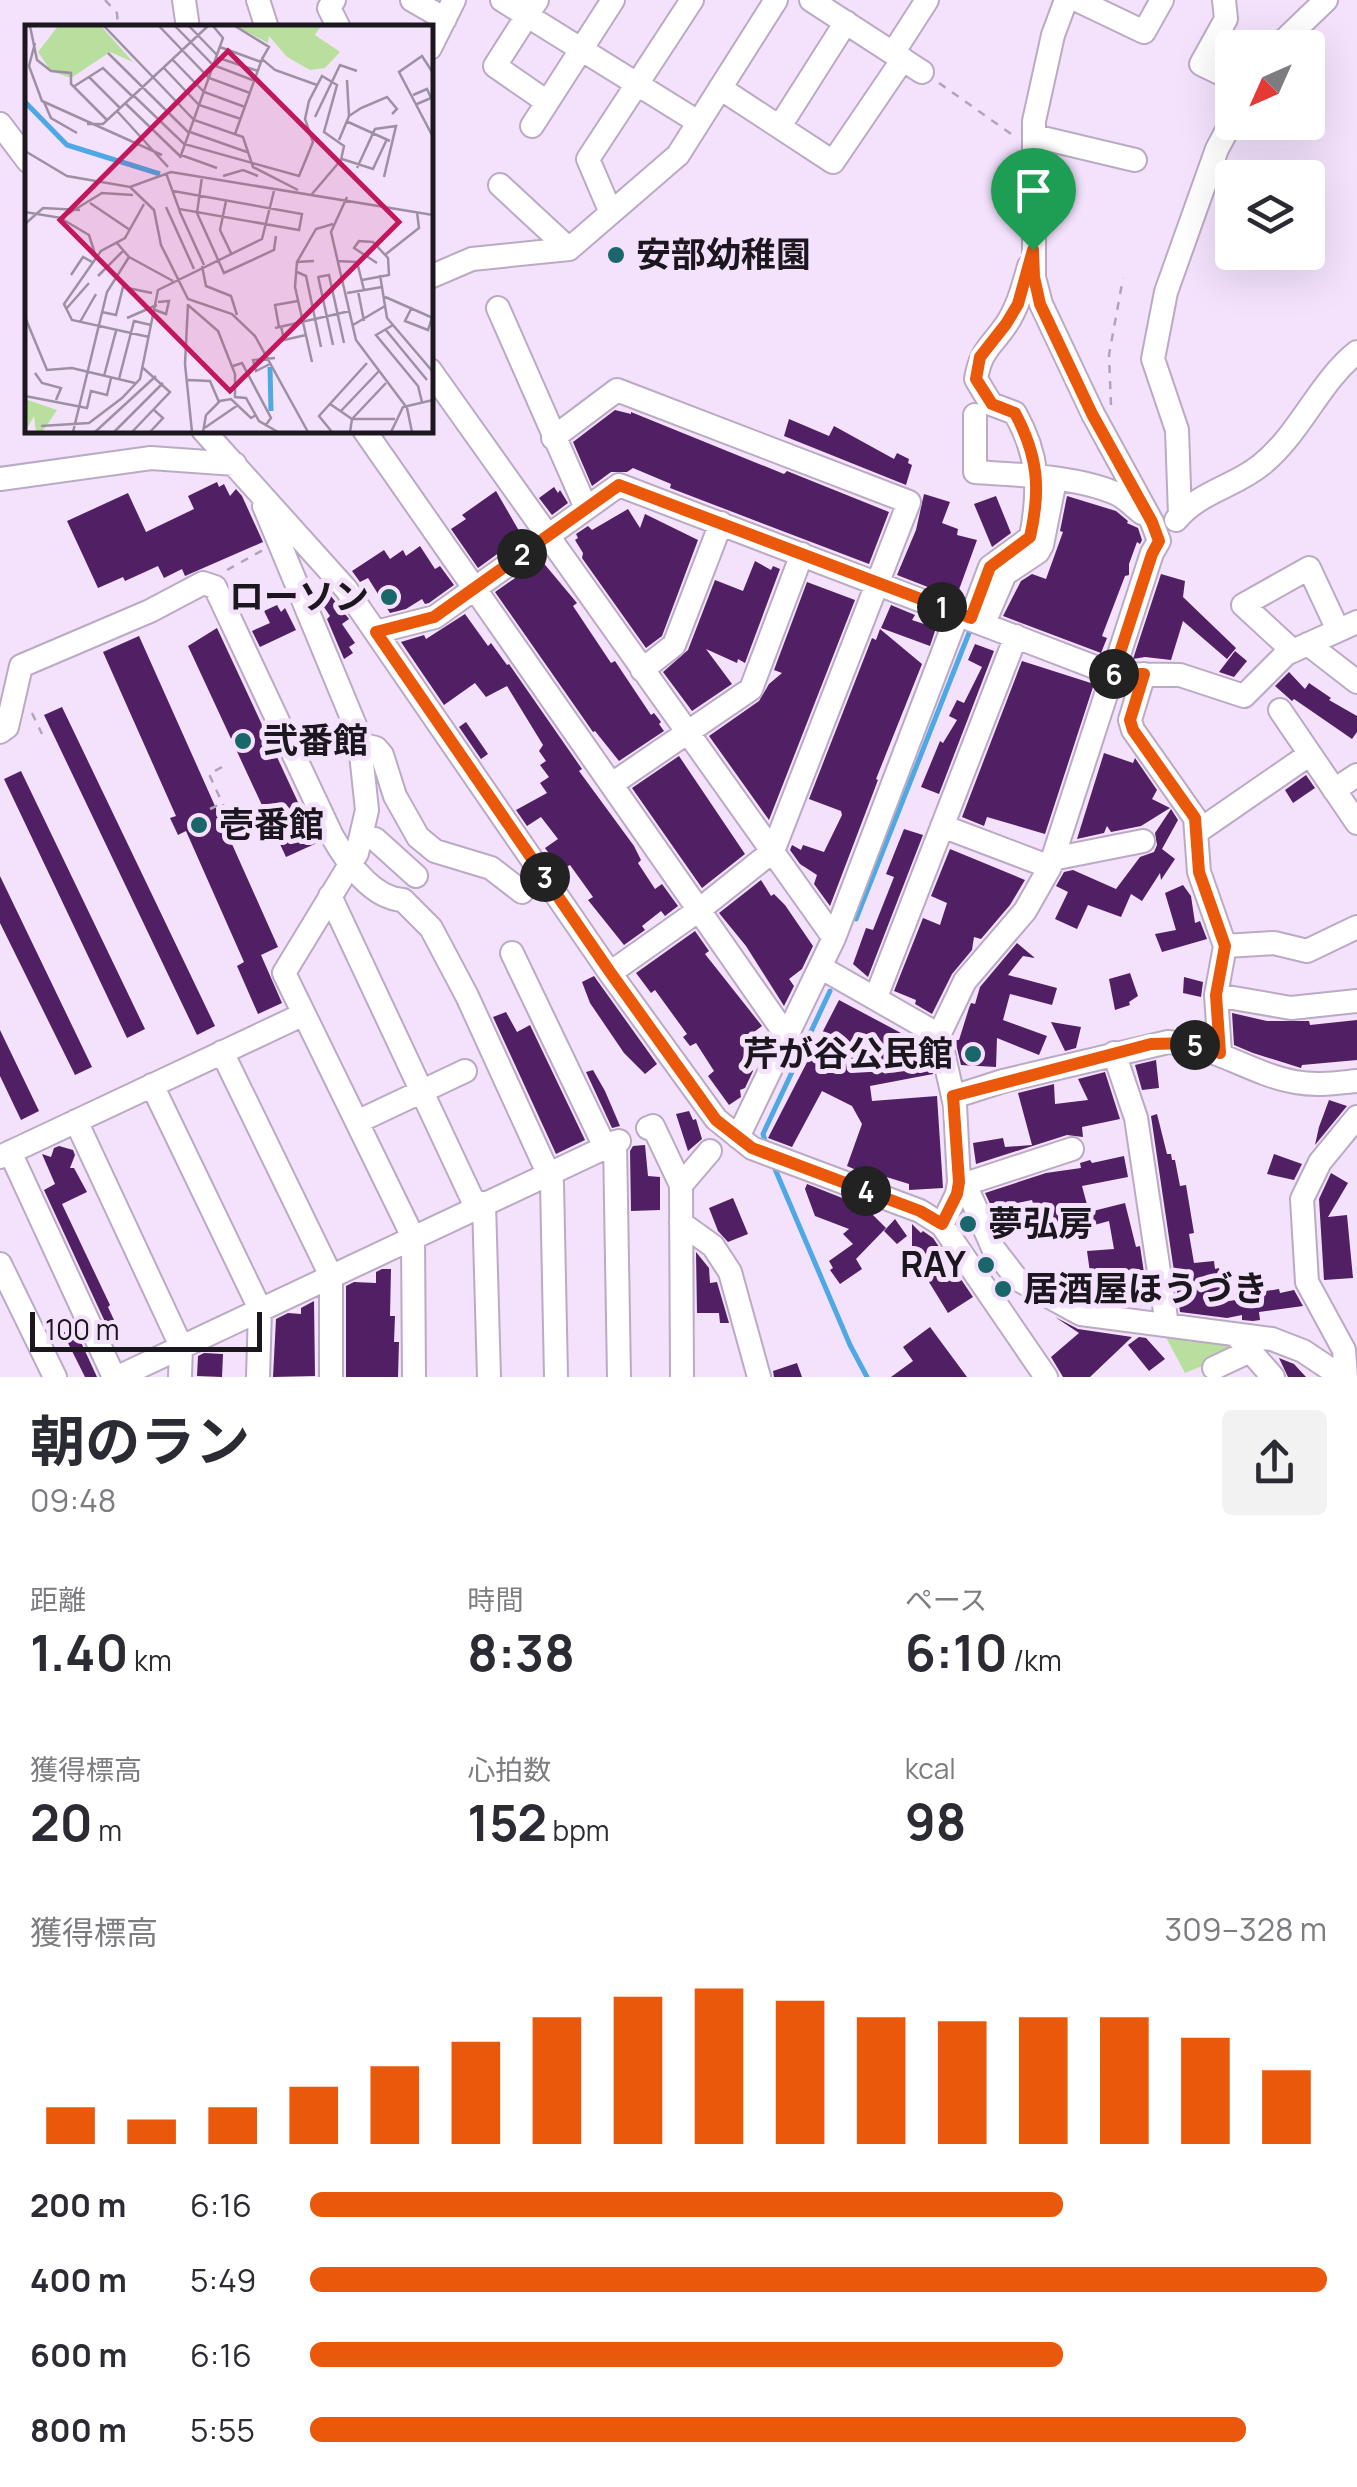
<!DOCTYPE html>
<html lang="ja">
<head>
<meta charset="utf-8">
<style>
  :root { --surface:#fff; --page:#f2f2f3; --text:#2b2b33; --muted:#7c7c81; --accent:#ea580c }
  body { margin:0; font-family:Manrope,"Noto Sans JP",sans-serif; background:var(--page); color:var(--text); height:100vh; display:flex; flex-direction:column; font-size:38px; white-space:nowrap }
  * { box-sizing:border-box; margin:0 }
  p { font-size:32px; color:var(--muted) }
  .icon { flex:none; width:55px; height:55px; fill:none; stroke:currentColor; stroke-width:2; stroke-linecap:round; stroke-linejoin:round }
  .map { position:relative; height:1377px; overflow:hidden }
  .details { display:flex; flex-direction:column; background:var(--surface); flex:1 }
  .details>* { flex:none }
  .needle { width:65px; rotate:225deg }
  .buttons { position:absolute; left:1215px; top:30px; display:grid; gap:20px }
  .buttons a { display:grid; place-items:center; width:110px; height:110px; border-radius:10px; background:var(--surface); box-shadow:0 10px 40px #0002; font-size:50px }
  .scale { position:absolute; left:30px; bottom:25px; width:232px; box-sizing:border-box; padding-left:10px; border:5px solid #1c161f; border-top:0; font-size:28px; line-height:35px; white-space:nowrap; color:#1c161f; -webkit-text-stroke:8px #f4e2fd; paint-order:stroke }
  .pin { position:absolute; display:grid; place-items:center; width:85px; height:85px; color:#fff; margin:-102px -42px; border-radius:50% 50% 50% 0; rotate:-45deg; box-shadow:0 0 10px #0007 }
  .pin .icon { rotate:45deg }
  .km { position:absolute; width:50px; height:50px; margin:-25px; border-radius:50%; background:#222; color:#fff; font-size:28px; line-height:50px; text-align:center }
  .round { display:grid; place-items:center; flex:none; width:105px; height:105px; border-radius:10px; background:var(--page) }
  .head { display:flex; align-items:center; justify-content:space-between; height:170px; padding:0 30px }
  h1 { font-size:55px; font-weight:700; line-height:75px }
  .metrics { display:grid; grid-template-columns:repeat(3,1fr); gap:15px; height:170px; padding:10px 30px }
  .metrics div { display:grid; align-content:center }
  .metrics b { font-size:50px; font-weight:700 }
  .metrics small { font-size:28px; font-weight:400 }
  .metrics p { font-size:28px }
  .chart { height:280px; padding:20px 30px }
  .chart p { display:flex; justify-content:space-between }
  .chart svg { width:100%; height:180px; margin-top:10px; stroke:var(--accent); stroke-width:6 }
  ul { padding:0 30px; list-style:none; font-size:32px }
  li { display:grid; grid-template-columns:160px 120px 1fr; align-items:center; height:75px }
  li i { height:25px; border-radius:12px; background:var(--accent) }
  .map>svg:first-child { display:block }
  .green { fill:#b9df9f }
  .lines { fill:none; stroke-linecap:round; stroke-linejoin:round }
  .stream { stroke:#4ea8e3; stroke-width:5 }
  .building { fill:#501f64 }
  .minor-casing { stroke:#bbaac4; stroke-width:26 }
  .path { stroke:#b1a3b8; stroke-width:2.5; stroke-dasharray:8 8; stroke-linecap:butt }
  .minor { stroke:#fff; stroke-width:22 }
  .route-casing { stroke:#fff; stroke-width:20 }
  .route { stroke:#ea580c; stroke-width:12 }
  .poi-dot { fill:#19676b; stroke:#f4e2fd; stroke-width:4 }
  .labels { text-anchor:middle; stroke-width:10; stroke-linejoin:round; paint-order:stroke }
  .poi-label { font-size:35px; font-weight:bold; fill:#1c161f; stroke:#f4e2fd; text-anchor:start }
  .inset-river { fill:none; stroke:#4ea8e3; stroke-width:5 }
  .inset-road { fill:none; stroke:#9e90a4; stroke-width:2.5 }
  .view { fill:#c2185b; fill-opacity:0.15; stroke:#c2185b; stroke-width:5 }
  .inset-edge { fill:none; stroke:#1c161f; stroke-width:5 }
</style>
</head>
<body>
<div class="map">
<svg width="1357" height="1377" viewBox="0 0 1357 1377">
  <rect width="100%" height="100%" fill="#f4e2fd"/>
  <path class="green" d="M1163,1332L1234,1340L1242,1350L1185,1373Z"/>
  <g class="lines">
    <path class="stream" d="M856,919L969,633
      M767,1147L763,1134L830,991
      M772,1162L850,1345L867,1377"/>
  </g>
  <path class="building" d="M615,410L631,414V412L784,474L787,471L889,512L869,564L670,488L671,484L633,468L627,472H611L592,486L573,442Z
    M789,419L829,436L834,426L894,459L897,453L909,459L908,463L912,465L906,485L784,436Z
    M217,482L219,487L224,484L230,496L236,489L242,496L263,542L185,576L182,569L164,578L158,566L125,581L123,577L98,588L67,521L128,493L146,532L194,509L188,496Z
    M554,487L558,493L560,490L568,503L552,515L539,498Z
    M496,491L522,536L478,568L451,529L466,519L462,515Z
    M924,494L950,502L942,523L958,529L957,535L977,540L956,598L897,575L916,530Z
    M996,496L1011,533L992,547L974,504Z
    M1067,496L1116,511L1128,521L1127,523L1138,528L1142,540L1140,544L1137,542L1129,564V575L1125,576L1102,636L1107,638L1101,653L1003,616L1021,581L1032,574L1046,579L1063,532L1060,531Z
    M628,509L640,528L645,514L698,540L662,636L646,648L582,558L583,553L575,540L578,538L576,534L588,526L592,530Z
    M420,546L435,569L440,566L454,585L429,603L425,604L422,599L406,609L390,613L368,578L360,582L352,571L384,550L390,559L403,550L406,556Z
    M541,560L577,603L573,606L611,663L615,661L651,715L654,713L661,722L659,724L664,731L619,761L595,731L593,732L495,592Z
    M755,561L771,570L773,566L780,569L745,663L738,659L737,663L706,649L732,684L692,711L663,672L688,650L715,580L743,591Z
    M1161,574L1185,581L1183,597L1236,648L1227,659L1183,621L1171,660L1145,657L1133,659Z
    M807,582L855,600L769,820L709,736L759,701L769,684L782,673L774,670Z
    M327,591L349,619L342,624L355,643L349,647L353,653L344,659L327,619L330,616L318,598Z
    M277,605L281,612L285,608L296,630L260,647L252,631L270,623L264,611Z
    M891,605L915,615L912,620L936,628L930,646L881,628Z
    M465,614L488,646L491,643L507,665L509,664L582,769L579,771L634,846L641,860L638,863L655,889L662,884L678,906L665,916L661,911L642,926L645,930L624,945L588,900L593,897L570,865L561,870L545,848L558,839L541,817L527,826L516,810L547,793L540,783L549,777L540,765L546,761L539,751L543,745L507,686L486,697L475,683L444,705L401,642L424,635L426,639Z
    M217,628L317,843L286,857L188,646Z
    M880,629L922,664L876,779L878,780L830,906L814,884L817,875L800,864L790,850L792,845L801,850L803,845L824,852L842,815L841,811L809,799L872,638L876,640Z
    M139,636L278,947L261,955L282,1003L258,1014L237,966L244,962L186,831L178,835L170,818L176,816L103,652Z
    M975,644L994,651L939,794L921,787L940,741L943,743L957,720L949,716L957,700L964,703L982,667L968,660Z
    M1235,651L1247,661L1234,677L1219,672Z
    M1022,661L1094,684L1045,834L987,817L984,826L962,817Z
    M1289,672L1305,689L1309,683L1331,698L1329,700L1357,716V732L1352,739L1294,699L1292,701L1275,686Z
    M62,707L215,1026L197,1035L44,715Z
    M466,722L488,754L481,759L459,727Z
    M1104,753L1133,763L1135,758L1157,790L1152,799L1170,808L1141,826L1111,832L1107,826L1104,833L1077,839Z
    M679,756L745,854L702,888L632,788Z
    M21,771L145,1029L127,1038L4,779Z
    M1306,775L1315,788L1293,803L1285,790Z
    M1171,809L1178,820L1162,849L1175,859L1161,880L1160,873L1142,901L1131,894L1121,917L1088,905L1077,929L1055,919L1068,892L1056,886L1064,872L1073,870L1116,889L1140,857L1154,852L1157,845L1155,833Z
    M904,829L923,835L868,977L853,964L866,928L873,930L894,877L886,874Z
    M950,849L1025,880L1010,905L981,939L974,937L972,950L952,974L932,1014L915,1004L916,1000L894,991L923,918L940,925L947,903L931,896Z
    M0,876L92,1067L75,1075L0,923Z
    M761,880L771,896L774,894L785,905L813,946L802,969L789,979L794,986L784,1006L746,946L719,913Z
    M1183,885L1191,896L1195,923L1200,921L1207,939L1162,952L1155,934L1176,930L1165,893Z
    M695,931L709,951L705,954L762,1026L754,1032L765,1047L760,1057L749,1065L753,1071L745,1088L740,1090L741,1097L729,1105L708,1076L714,1071L696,1043L690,1046L683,1037L687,1034L655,990L651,993L636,973Z
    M1017,943L1035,958L1023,956L1008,975L1057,988L1052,1005L1010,994L1003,1020L1047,1036L1039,1055L997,1038L996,1067L961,1065L955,1040H959L969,1008L971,1003L975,1004L980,987Z
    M1130,973L1138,996L1129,1002L1130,1005L1115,1010L1109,979Z
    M594,976L657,1064L645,1074L624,1053L590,1003L582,982Z
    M1184,977L1203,982L1201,997L1183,993Z
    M839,1000L901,1033L884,1067L928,1056L933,1074L870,1086L872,1101L937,1096L943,1188L909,1190V1184L880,1175L879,1180L847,1166L862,1124L852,1106L822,1091L792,1147L768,1138Z
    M506,1012L517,1032L530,1025L585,1140L556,1154L493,1017Z
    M1232,1013L1267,1021H1309L1310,1025L1357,1020V1060L1302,1065L1301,1068L1253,1053L1234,1045Z
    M1051,1022L1081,1027L1076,1048L1065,1051Z
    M0,1030L39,1111L21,1120L0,1076Z
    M1156,1060L1159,1088L1142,1090L1135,1065Z
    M593,1070L605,1091L620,1126L612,1128L586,1072Z
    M1105,1072L1120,1119L1082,1127L1083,1137L1067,1135L976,1164L973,1143L1003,1138L1005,1147L1032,1145L1018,1093L1054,1084L1055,1104L1088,1100L1078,1079Z
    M1329,1100L1347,1106L1315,1145L1319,1127Z
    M689,1111L693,1120L696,1119L702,1139L688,1151L676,1114Z
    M1157,1114L1167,1154H1171L1172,1160H1175L1180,1186L1186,1185L1194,1233L1189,1234L1194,1263L1214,1261L1215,1269L1219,1268L1223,1302L1266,1295V1291L1279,1289L1280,1293L1294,1290L1303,1306L1259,1312L1260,1320L1253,1321L1242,1320V1315L1227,1318L1180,1312L1151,1116Z
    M645,1145L648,1176L660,1177V1210L631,1211L630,1151L633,1146Z
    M59,1146L73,1150L75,1155L70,1168H74L87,1192L62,1204L110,1305L108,1307L114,1320L106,1324L44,1190L55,1184L42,1154L51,1157L54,1148Z
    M1274,1154L1302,1164L1294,1180L1267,1174Z
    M1124,1156L1128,1177L1082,1186L1089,1212L1125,1203L1136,1247L1140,1246L1149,1306L1094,1301L1087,1251L1114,1249L1109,1221L1043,1239L1032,1200L992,1208L985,1193L1046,1173L1081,1168L1080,1163L1090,1160L1092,1163Z
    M1331,1173L1348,1183L1328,1217L1347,1215L1353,1278L1324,1280L1319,1199Z
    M807,1184L865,1207L886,1228L856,1259L862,1269L840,1284L830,1270L833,1268L829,1261L853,1244L843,1234L849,1229L815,1216L805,1189Z
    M733,1198L748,1234L728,1242L718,1231L709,1208Z
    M895,1219L907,1236L897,1244L884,1231Z
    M912,1224L921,1233L923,1231L933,1238L973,1297L948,1313L921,1269L924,1267L912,1255Z
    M696,1252L709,1268L710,1283L717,1282L729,1323H720L719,1313H697Z
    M382,1269H391L390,1316H395L394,1342H399L398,1377H346V1286L354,1282L376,1283V1272Z
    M314,1301L315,1376L273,1377L276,1319L288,1313L301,1314V1308Z
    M1055,1317L1078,1329L1132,1337L1090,1377H1063L1051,1357L1079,1333Z
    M74,1327L97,1377H85L63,1333Z
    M930,1327L967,1377H891L913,1361L903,1347Z
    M1139,1337L1146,1338L1165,1359L1149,1371L1128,1345Z
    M204,1353L223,1354L222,1377L197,1376L198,1356Z
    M1279,1358L1294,1364L1306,1377H1288Z
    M797,1363L802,1377H774L773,1371Z"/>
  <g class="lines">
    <g class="minor-casing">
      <path id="minor" d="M184,0L188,28
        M258,0L267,28
        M334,0L329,8L339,28
        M412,0L445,19
        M502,0L698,122
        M537,0L495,66L547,102
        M811,0L922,72
        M1077,0L1144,32L1162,0
        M1224,0L1226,19L1201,64L1232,79
        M430,48L454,0
        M1276,48L1326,0
        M893,53L927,0
        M720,88L833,162L903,59
        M0,124L28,161
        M532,126L613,0
        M780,126L846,22
        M1034,136L1135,160
        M500,185L569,249L678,155L776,0
        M611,213L588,159L692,0
        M430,277L472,259L569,249
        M498,308L586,508
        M430,370L834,938L738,1137
        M975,415V472C1019,475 1077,476 1117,494C1126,498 1134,507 1142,513
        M203,430L346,589L610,973L716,1119L752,1148L920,1211L942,1225L1046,1377
        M364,430L786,1035
        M553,438L617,390L909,502L773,851L699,910L610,973
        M0,479L151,458L235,464
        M264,506L359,735L367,810L357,853L284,973L413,1237L414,1377
        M1180,515L1177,430L1153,359L1166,292L1217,149L1232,121
        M1176,520C1199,492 1234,487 1261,465C1300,434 1319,382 1357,352
        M987,616L1005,574L1038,552L1042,545L1055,480
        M971,618L990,567L1031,537C1040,489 1039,456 1015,413L991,404L976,379C981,350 990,348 1006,325C1018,307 1023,287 1029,266
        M376,632L435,617L619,485L1113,674L1180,675L1244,696L1286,654L1357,622
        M1308,644L1357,682
        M1293,651L1243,605L1309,568L1338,630
        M642,670L674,645L721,523
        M1144,674L1130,720L1133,730L1195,818L1199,872L1225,946
        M1280,710L1357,823
        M0,732L7,727L21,666L150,611L203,583L215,587L332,836C347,862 371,898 403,900L431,928L467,996L548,1173L552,1183L556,1377
        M360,744L376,748L382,755L395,796L418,837L435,851L491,868L522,892
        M612,784L751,689L802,554
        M1334,790L1357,775
        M942,826L1050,867
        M1197,832L1310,754
        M361,836L375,839L416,876
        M1052,859L1143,841
        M330,896L476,1207
        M834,938L958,613
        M512,953L605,1147
        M820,967L939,1035
        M1216,995L1291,1008L1357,1001
        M876,997L1016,636
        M222,1052L331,1276V1377
        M1114,1053L1136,1118L1167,1325
        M1220,1053L1216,995L1225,946L1274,943L1307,951L1357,927
        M152,1085L260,1309L258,1377
        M953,1097L1003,1081L1168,1042C1214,1045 1251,1074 1295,1082C1316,1086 1336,1083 1357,1081
        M76,1121L181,1346L180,1377
        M357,1122L465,1071
        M648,1128L653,1126L681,1185
        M615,1142L619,1377
        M10,1152L114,1377
        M0,1157L304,1014
        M959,1182L965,1184L993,1248L1017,1279L1081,1314L1272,1339L1303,1351L1342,1377
        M965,1184L1072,1149
        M484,1203L489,1377
        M681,1223L713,1246L730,1272L759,1377
        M942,1225L957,1194L959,1182L955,1105L939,1035L965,981L1025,911L1050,867L1152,553L1159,541L1152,522L1093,414L1041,304L1034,277V121L1053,35L1066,0
        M0,1264L55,1377
        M1236,1335L1273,1377
        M1214,1368L1250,1351
        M118,1377L619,1141
        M682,1377L681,1185L710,1151
        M1346,1377L1344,1350L1307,1282L1302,1199L1320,1162L1357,1117"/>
    </g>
    <path class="path" d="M105,0L117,13L118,28
      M939,83L1014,136
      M1111,405L1109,355L1123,278
      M227,570L263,550
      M32,713L42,734
      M222,767L209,774L236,833L242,831
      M210,809L221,804"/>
    <use href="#minor" class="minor"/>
  </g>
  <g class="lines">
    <g class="route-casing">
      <path id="route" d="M1033,250L1034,277L1040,304L1092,414L1152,522L1159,541L1152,554L1113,674H1144L1130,720L1133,730L1195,818L1199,872L1225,946L1216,995L1220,1053L1190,1043L1151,1044L953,1096L959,1182L957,1194L942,1224L920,1211L752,1148L716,1120L610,972L376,632L434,617L619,485L971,618L990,567L1030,537C1041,489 1038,456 1015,413L992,404L976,379L980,357L1006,324L1018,304Z"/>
    </g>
    <use href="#route" class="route"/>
  </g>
  <g class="poi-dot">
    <circle cx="616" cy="255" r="10"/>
    <circle cx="389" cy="597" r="10"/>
    <circle cx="243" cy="741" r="10"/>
    <circle cx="199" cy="825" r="10"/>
    <circle cx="973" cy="1054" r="10"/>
    <circle cx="968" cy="1224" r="10"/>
    <circle cx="986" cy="1265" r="10"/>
    <circle cx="1003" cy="1289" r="10"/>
  </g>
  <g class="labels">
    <g class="poi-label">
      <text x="636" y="267">安部幼稚園</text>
      <text x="369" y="609" text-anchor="end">ローソン</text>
      <text x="263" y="753">弐番館</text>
      <text x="219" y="837">壱番館</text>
      <text x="953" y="1066" text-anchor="end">芹が谷公民館</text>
      <text x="988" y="1236">夢弘房</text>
      <text x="966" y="1277" text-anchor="end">RAY</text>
      <text x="1023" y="1301">居酒屋ほうづき</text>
    </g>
  </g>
  <g transform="translate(25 25)">
    <rect width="408" height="408" fill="#f4e2fd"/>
    <path d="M33,1H76L108,37L85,27L46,53L26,46L13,27ZM211,1H296L290,10L315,27L300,43L285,45L262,32L244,11L243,18ZM0,374L32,385L18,406L11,407L9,391L0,407Z" fill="#b9df9f"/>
    <path class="inset-river" d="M0,77L42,120L135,149M245,342L246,386"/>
    <path class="inset-road" d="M5,1L12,35L26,46L46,48V59L82,95M79,1L169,95L218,112L228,142L273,165M134,1L184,53L225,68M150,1L188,40L230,56M164,1L192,30M210,1L244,22L237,34M10,18L4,41L17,76L137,130M195,22L236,37M83,28L164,108M191,32L233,46M147,34L179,67L220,82M138,42L174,80L216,94M408,48L397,31L374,47L408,112M64,52L95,83M322,55L324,91M48,62L78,43L107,71M108,70L159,119L274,151L288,117L280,94L284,76L297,51L312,60L299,107L319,121L316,135L287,169M388,70L402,64L406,73L392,79M19,77L26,93L52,108M100,78L156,132M92,86L143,142M290,92L315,40L332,46M321,96L365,116M62,99H78L183,1M165,107L222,127M210,109L237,34L250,45L292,60M314,115L324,91L336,83L362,72L372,84L367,89M0,126L42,151L105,162L146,147L408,190M156,130L192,143M155,133L198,13L188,1M317,134L348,144L362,114M332,143L350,104L371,101L359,152M141,148L154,184L274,205L277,189L148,166M198,151L218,145L233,151M177,152L172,188L199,248L249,225L251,211M105,162L129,185L136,220L163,274L207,289L230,311L283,407M322,172L306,207L331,315L382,383L387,407M201,176L195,205L206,228M65,178L105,205M119,179L100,213L76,226L39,279L47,295L124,312M141,182L169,244M154,185L179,240M0,187L36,193L77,168L108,170M37,194L64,210L71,232M0,199L18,183L55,185M361,229L394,203L392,187M104,232L148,256M312,236L332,237L339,265M272,237L291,204L308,199M177,241L181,261L206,271L212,290M272,247L281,251L296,322M46,250L58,232L67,237M355,250L362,293L408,347M73,251L99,225M293,251L308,320M293,252L304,250L319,318M337,255L364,250L363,233L348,217L334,216L329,223L352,238M333,266L339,296M322,268L357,262M358,271L408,293M163,279L160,339L167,407M163,280L193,306L210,349V372L221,373L234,396L253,407M387,282L380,296L403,305L407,293M41,284L64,258M130,285L141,289L144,276L133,277M77,287L91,290L98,262L127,268M0,292L22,345L47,343L110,358M102,293L132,280M55,297L71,269M328,300L360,281M368,300L351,310L393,361L397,377M256,301L259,315L281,310M254,302L250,280L273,276M250,303L325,286M360,304L402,355M287,337L270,262L272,237L289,236M245,339L231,346L228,335L250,333M208,341L217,338L246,393L240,401M10,348L17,358L36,363L31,375M79,351L91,306M94,354L109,296L126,300M163,355L185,356L194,377M0,371L62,383L66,366L82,370L86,353M305,379L327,394H370M315,387L354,346M16,401L64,398L97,373L115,354L133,265L237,214L249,166M178,404L213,380M48,407L82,267L104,232L92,218M70,407L131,351M89,407L138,358M107,407L145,367L117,342M125,407L138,393L129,385M178,407L181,390L195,376L206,374L226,393L231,390M307,407L294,391L342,338M325,407L327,394L361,358M366,407L378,382L408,375"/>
    <path class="view" d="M203,26L374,197L205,366L35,195Z"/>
    <rect width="408" height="408" class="inset-edge"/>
  </g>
</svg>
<div class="buttons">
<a><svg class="needle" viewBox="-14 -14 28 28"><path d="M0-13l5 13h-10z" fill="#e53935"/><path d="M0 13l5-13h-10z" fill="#7c7c81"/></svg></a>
<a><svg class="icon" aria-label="layers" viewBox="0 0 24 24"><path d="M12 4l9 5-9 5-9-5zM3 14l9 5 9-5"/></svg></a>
</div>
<div class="scale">100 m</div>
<div class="pin" style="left:1033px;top:250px;background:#1e9e55"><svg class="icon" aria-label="arrive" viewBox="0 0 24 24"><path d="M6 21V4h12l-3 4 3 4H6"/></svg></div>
<b class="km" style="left:942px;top:607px">1</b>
<b class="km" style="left:522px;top:554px">2</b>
<b class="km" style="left:545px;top:877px">3</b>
<b class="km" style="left:866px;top:1191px">4</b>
<b class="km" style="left:1195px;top:1045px">5</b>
<b class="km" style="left:1114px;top:674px">6</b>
</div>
<section class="details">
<div class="head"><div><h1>朝のラン</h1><p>09:48</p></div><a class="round"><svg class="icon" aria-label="share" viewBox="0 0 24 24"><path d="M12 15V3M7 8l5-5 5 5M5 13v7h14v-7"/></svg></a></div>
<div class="metrics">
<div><p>距離</p><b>1.40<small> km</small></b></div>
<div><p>時間</p><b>8:38</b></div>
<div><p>ペース</p><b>6:10<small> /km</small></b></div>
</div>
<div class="metrics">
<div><p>獲得標高</p><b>20<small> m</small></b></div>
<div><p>心拍数</p><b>152<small> bpm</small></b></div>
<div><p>kcal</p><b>98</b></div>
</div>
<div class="chart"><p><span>獲得標高</span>309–328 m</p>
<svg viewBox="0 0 160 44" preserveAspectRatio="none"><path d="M5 44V35M15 44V38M25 44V35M35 44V30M45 44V25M55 44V19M65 44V13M75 44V8M85 44V6M95 44V9M105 44V13M115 44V14M125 44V13M135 44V13M145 44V18M155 44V26"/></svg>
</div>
<ul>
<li><b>200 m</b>6:16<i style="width:74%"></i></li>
<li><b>400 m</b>5:49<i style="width:100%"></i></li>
<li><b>600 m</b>6:16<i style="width:74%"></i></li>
<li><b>800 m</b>5:55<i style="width:92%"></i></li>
</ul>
</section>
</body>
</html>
